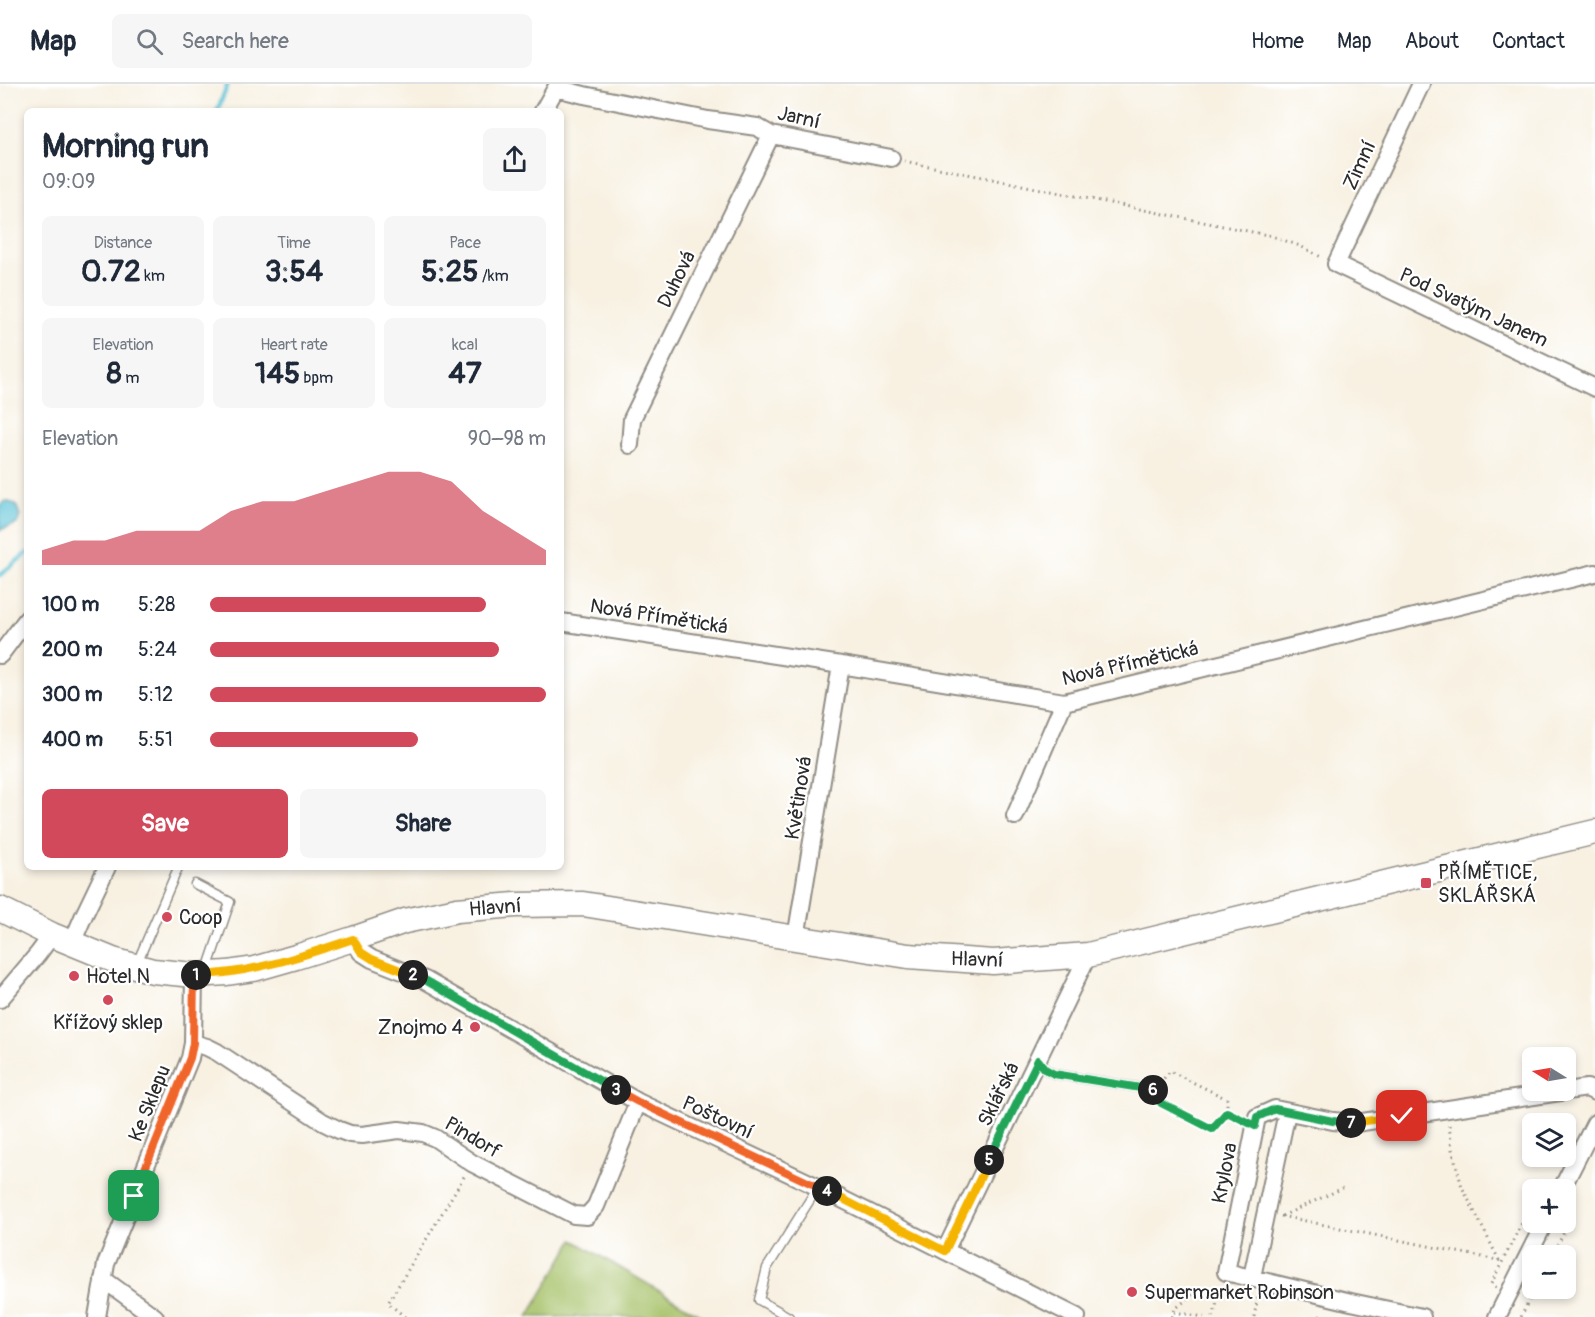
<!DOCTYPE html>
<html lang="en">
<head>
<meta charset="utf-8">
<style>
  :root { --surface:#fff; --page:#f6f6f7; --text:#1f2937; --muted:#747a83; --line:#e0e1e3; --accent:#d1495b }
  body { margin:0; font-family:Pangolin,sans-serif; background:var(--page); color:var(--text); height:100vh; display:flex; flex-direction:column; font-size:22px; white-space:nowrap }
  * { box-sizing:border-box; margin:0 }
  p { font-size:20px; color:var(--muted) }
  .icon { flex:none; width:33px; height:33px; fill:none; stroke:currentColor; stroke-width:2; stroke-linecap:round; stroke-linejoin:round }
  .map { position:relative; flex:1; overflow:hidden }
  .sheet { position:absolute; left:24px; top:24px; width:540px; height:762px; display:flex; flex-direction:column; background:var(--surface); border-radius:9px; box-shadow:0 3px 9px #0003 }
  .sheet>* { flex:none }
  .needle { width:39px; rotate:281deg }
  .controls { position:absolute; left:1522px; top:963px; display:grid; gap:12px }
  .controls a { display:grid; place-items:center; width:54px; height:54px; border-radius:9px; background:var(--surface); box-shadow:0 3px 9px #0003; font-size:30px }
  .pin { position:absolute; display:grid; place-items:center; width:51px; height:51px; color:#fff; margin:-26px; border-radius:12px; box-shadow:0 3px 9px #0006 }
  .km { position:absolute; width:30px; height:30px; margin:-15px; border-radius:50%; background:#222; color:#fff; font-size:16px; line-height:30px; text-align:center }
  .round { display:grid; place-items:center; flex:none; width:63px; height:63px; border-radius:9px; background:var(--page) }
  .headline { display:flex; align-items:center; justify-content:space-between; height:102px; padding:0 18px }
  h1 { font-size:33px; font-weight:700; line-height:45px }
  .stats { display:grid; grid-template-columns:repeat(3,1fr); gap:9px; height:102px; padding:6px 18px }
  .stats div { display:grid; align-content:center; border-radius:9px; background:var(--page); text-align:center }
  .stats b { font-size:30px; font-weight:700 }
  .stats small { font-size:16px; font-weight:400 }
  .stats p { font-size:16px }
  .chart { height:168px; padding:12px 18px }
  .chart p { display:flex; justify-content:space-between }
  .chart svg { width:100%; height:108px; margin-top:6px; fill:var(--accent); opacity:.7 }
  .action { display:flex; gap:12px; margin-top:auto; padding:12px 18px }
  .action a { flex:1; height:69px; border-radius:9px; background:var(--accent); color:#fff; font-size:24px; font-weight:700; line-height:69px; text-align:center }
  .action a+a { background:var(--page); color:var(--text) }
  ul { padding:0 18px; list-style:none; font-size:20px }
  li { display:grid; grid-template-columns:96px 72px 1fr; align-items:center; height:45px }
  li i { height:15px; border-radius:8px; background:var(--accent) }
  header { display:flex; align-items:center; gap:36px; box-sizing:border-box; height:84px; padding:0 30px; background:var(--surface); border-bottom:2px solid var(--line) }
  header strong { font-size:28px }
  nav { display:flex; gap:33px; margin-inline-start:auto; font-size:21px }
  .search { width:420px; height:54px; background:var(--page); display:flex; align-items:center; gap:15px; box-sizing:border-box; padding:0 21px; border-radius:9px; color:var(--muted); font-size:22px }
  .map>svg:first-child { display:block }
  .green { fill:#a6c167; stroke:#687649; stroke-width:1.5 }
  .water { fill:#5bc3d7; stroke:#437781; stroke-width:1.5 }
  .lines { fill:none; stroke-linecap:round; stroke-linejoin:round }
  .stream { stroke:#5bc3d7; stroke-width:4.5 }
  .lane-casing { stroke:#928e86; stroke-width:11 }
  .street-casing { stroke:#928e86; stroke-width:20 }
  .secondary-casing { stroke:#928e86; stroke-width:27 }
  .path { stroke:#928e86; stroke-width:3; stroke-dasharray:1.5 4.5; stroke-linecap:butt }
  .lane { stroke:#fff; stroke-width:8 }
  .street { stroke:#fff; stroke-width:16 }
  .secondary { stroke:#fff; stroke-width:24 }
  .split-1-casing { stroke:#fff; stroke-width:12 }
  .split-2-casing { stroke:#fff; stroke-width:12 }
  .split-3-casing { stroke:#fff; stroke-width:12 }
  .split-4-casing { stroke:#fff; stroke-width:12 }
  .split-5-casing { stroke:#fff; stroke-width:12 }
  .split-6-casing { stroke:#fff; stroke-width:12 }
  .split-7-casing { stroke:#fff; stroke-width:12 }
  .split-8-casing { stroke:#fff; stroke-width:12 }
  .split-1 { stroke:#f0652b; stroke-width:8 }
  .split-2 { stroke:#f5b400; stroke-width:8 }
  .split-3 { stroke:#22a559; stroke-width:8 }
  .split-4 { stroke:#f0652b; stroke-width:8 }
  .split-5 { stroke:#f5b400; stroke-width:8 }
  .split-6 { stroke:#22a559; stroke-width:8 }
  .split-7 { stroke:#22a559; stroke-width:8 }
  .split-8 { stroke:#f5b400; stroke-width:8 }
  .poi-dot { fill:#d1495b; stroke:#fff; stroke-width:2 }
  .labels { text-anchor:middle; stroke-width:4.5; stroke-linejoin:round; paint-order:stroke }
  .street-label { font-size:20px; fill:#2b2b2b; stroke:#fff }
  .poi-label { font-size:20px; fill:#2b2b2b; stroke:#fff; text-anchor:start }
</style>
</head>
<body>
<header>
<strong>Map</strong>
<div class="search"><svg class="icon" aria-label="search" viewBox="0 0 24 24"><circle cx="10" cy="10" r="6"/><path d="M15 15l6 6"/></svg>Search here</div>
<nav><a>Home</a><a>Map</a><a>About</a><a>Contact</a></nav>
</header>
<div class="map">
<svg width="1595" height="1233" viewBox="0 0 1595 1233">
  <rect width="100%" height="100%" fill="#fff"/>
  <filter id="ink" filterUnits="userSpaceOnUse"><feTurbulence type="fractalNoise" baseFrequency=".0167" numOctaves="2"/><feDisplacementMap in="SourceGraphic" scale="12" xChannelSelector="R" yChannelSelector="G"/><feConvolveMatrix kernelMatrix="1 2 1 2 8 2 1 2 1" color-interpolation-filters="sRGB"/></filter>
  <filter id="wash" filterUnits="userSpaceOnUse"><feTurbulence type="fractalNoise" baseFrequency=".008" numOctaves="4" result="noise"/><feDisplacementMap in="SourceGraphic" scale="24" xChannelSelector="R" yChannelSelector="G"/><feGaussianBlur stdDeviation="1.35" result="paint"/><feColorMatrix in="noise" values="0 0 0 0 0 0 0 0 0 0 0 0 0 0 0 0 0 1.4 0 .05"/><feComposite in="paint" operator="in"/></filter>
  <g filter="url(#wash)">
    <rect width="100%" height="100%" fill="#f8f1e2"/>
    <path class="green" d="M573,1156L704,1233H528Z"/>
    <path class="water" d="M5,417L16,420L20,432L17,440L0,446V421Z"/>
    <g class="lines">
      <path class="stream" d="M217,27L228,0
        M0,491L27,469"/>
    </g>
  </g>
  <g filter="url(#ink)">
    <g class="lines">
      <g class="lane-casing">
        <path id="lane" d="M195,800L230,818L210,877L208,887
          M137,879L178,784
          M1038,976L1045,985L1054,990L1154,1006
          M789,1233L759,1216L767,1184L818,1103"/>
      </g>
      <g class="street-casing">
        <path id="street" d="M1421,0L1336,180L1595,304
          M543,27L556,4L584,11L708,36L757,43L771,51L891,74
          M630,361L632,335L771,51
          M561,538L841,581L1064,618L1595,489
          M0,571L27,535
          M1015,732L1064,618
          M796,854L841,581
          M353,855L361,868L372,875L425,896L638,1018L818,1103L1077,1233
          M72,859L84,831L107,783
          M0,915L38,870L52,851
          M193,959L207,963L217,968L323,1038L339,1046L350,1050L362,1051L399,1046L423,1049L435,1054L472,1079L574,1131L587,1132L596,1122L638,1018
          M1561,1106L1595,1039
          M945,1167L1088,871
          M1252,1193L1287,1028
          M103,1195L155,1233
          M97,1233L106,1180L190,974L193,959L194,891
          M1422,1233L1351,1218L1226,1188L1257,1033L1275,1025L1333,1037L1356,1039L1587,1004L1595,1008
          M1497,1233L1545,1138"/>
      </g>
      <g class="secondary-casing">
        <path id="secondary" d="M0,825L52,851L113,876L153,887L194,891L227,889L254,885L296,873L353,855L405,837L457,826L515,821L583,820L908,872L993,878L1088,871L1595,748"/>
      </g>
      <path class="path" d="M904,77L1272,152L1300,162L1323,174
        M1160,999L1170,987L1227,1015V1028L1240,1035
        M1158,1014L1161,1019L1212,1045L1227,1028
        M1449,1041L1452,1065L1462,1103L1499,1176
        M1281,1132L1502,1177
        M1282,1132L1343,1104
        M1552,1172L1568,1140
        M1496,1203L1491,1200L1525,1133
        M1174,1228L1204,1233
        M1319,1232L1323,1233
        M405,1233L388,1219L465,1091
        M1172,1233L1175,1225L1197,1207L1219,1211L1222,1201
        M1213,1233L1219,1211
        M1254,1233L1258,1212
        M1521,1233L1535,1204"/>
      <use href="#lane" class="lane"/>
      <use href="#street" class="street"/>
      <use href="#secondary" class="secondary"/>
    </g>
  </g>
  <g class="lines" filter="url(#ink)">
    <g class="split-1-casing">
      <path id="split-1" d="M134,1112L190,974L193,959L194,891H196"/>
    </g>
    <g class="split-2-casing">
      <path id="split-2" d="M196,891C250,890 302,872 353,855L361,868L372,875L413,891"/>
    </g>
    <g class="split-3-casing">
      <path id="split-3" d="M413,891L425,896L616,1006"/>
    </g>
    <g class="split-4-casing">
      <path id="split-4" d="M616,1006L638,1018L827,1107"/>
    </g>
    <g class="split-5-casing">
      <path id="split-5" d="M827,1107L945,1167L989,1076"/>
    </g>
    <g class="split-6-casing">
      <path id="split-6" d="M989,1076L1038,976L1045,985L1054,990L1153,1006"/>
    </g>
    <g class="split-7-casing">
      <path id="split-7" d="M1153,1006L1161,1019L1212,1045L1227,1028L1255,1042L1257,1033L1275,1025L1333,1037L1351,1039"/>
    </g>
    <g class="split-8-casing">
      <path id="split-8" d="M1351,1039L1402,1032"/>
    </g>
    <use href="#split-1" class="split-1"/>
    <use href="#split-2" class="split-2"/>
    <use href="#split-3" class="split-3"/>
    <use href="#split-4" class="split-4"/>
    <use href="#split-5" class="split-5"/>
    <use href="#split-6" class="split-6"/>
    <use href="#split-7" class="split-7"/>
    <use href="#split-8" class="split-8"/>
  </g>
  <g class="poi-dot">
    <rect x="1420" y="793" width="12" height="12" rx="3"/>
    <circle cx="167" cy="833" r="6"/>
    <circle cx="74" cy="892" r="6"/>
    <circle cx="108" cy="916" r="6"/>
    <circle cx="475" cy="943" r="6"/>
    <circle cx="1132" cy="1208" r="6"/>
  </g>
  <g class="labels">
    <g class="street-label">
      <text transform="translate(799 33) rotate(13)" y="7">Jarní</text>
      <text transform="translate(1359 81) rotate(-65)" y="7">Zimní</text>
      <text transform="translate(676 195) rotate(-64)" y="7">Duhová</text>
      <text transform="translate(1474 223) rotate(25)" y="7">Pod Svatým Janem</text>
      <text transform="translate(659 532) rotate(9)" y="7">Nová Přímětická</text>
      <text transform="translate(1130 579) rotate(-13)" y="7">Nová Přímětická</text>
      <text transform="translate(798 714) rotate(-81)" y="7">Květinová</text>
      <text transform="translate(495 823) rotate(-4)" y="7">Hlavní</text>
      <text transform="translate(977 875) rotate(2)" y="7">Hlavní</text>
      <text transform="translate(998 1010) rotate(-64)" y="7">Sklářská</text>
      <text transform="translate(149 1019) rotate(-68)" y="7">Ke Sklepu</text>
      <text transform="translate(718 1033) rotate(25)" y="7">Poštovní</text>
      <text transform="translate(473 1053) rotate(31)" y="7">Pindorf</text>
      <text transform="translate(1224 1089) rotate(-79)" y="7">Krylova</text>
    </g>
    <g class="poi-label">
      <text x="1438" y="795">PŘÍMĚTICE,<tspan x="1438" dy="23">SKLÁŘSKÁ</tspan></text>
      <text x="179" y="840">Coop</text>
      <text x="86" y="899">Hotel N</text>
      <text x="108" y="945" text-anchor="middle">Křížový sklep</text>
      <text x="463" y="950" text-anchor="end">Znojmo 4</text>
      <text x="1144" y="1215">Supermarket Robinson</text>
    </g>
  </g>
</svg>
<div class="controls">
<a><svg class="needle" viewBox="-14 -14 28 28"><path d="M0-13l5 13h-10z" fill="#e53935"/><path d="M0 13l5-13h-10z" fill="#747a83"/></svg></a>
<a><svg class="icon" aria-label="layers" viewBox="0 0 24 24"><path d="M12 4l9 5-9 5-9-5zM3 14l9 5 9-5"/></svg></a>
<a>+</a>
<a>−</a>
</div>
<div class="pin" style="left:134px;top:1112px;background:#1e9e55"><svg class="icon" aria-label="arrive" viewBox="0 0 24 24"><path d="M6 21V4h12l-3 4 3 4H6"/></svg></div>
<div class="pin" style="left:1402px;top:1032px;background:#d93025"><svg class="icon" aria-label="check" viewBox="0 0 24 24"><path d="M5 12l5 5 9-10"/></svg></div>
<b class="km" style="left:196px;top:891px">1</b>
<b class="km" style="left:413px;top:891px">2</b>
<b class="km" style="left:616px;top:1006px">3</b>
<b class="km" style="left:827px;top:1107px">4</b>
<b class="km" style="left:989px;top:1076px">5</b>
<b class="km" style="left:1153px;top:1006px">6</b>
<b class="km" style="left:1351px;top:1039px">7</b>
<section class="sheet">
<div class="headline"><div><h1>Morning run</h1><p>09:09</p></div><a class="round"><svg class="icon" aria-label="share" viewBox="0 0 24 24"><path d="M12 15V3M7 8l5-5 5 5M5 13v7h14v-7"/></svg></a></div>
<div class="stats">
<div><p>Distance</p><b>0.72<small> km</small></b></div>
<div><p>Time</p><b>3:54</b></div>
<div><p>Pace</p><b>5:25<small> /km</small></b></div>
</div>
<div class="stats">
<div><p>Elevation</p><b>8<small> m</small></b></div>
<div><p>Heart rate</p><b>145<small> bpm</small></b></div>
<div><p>kcal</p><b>47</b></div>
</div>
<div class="chart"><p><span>Elevation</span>90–98 m</p>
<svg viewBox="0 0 160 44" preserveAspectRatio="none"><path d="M0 44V38L10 34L20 34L30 30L40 30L50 30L60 22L70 18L80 18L90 14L100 10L110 6L120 6L130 10L140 22L150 30L160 38V44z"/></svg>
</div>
<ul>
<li><b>100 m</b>5:28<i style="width:82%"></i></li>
<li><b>200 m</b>5:24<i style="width:86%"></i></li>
<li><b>300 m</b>5:12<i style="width:100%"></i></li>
<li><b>400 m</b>5:51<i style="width:62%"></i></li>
</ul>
<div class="action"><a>Save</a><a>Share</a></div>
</section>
</div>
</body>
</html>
